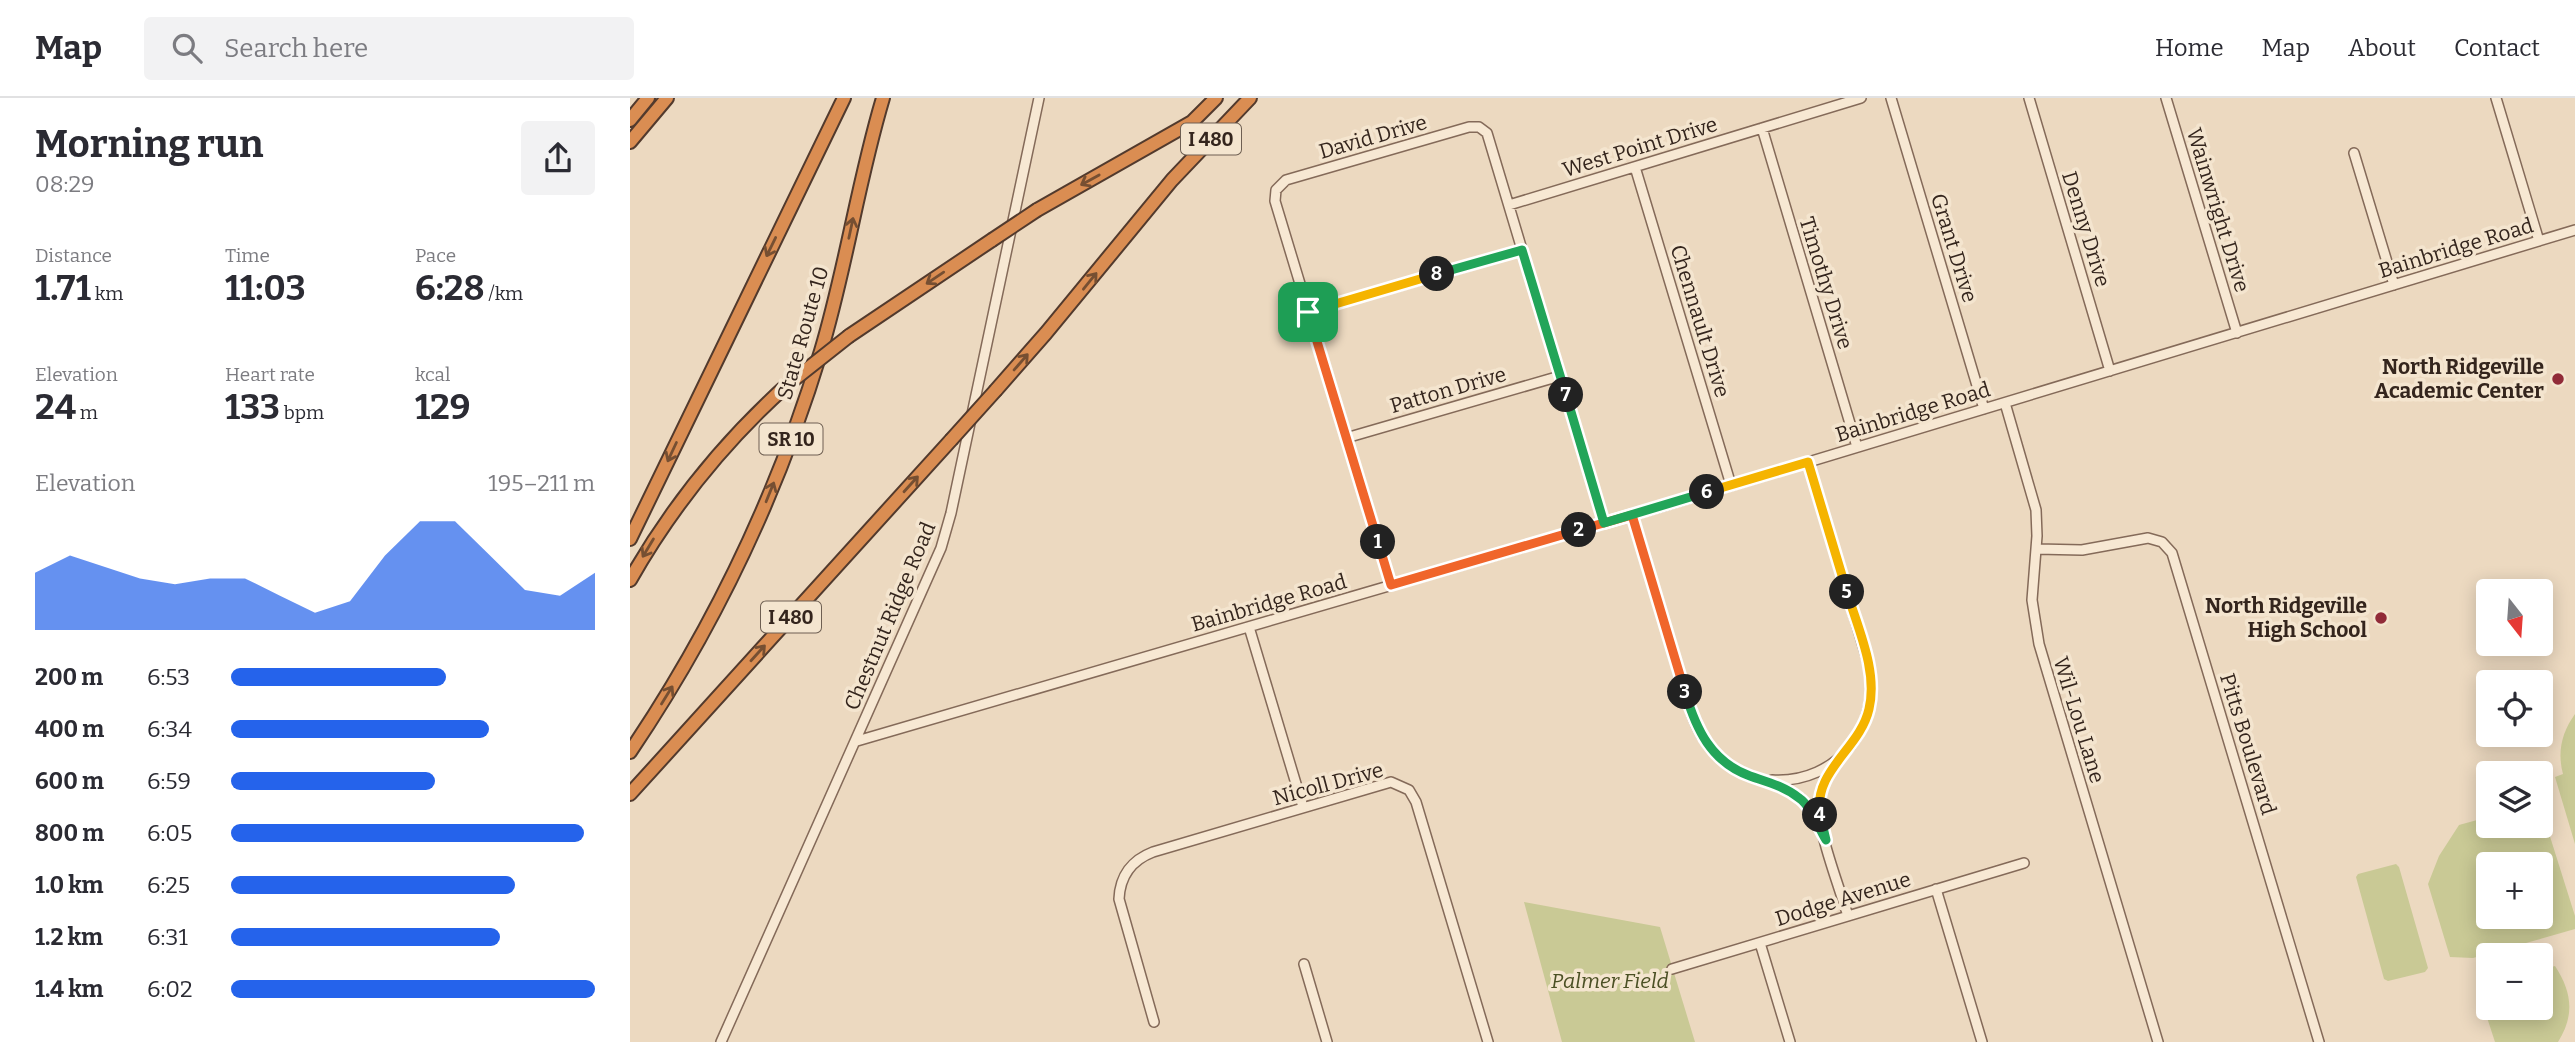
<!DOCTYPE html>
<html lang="en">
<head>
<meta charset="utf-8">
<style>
  :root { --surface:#fff; --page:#f2f2f3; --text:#2b2b33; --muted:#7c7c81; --line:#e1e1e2; --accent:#2563eb }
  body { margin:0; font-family:Bitter,serif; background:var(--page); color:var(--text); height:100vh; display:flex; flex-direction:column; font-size:26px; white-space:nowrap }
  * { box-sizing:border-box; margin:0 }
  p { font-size:23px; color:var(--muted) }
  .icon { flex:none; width:38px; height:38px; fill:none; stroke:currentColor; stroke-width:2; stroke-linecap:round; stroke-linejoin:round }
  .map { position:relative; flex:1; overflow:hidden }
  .details { display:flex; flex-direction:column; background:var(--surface); width:630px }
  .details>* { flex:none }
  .needle { width:46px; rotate:163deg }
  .controls { position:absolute; left:1846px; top:481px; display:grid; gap:14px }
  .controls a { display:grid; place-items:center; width:77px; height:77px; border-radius:7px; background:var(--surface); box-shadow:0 4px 18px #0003; font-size:35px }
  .pin { position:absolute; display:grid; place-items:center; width:60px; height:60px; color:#fff; margin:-30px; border-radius:14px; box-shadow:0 4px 10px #0006 }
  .km { position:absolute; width:35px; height:35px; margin:-18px; border-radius:50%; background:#222; color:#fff; font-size:19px; line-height:35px; text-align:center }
  .round { display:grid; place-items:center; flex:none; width:74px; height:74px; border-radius:7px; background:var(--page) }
  .overview { display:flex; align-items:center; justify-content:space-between; height:119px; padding:0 35px }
  h1 { font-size:38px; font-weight:700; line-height:52px }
  .figures { display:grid; grid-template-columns:repeat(3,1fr); gap:10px; height:119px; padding:7px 35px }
  .figures div { display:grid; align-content:center }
  .figures b { font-size:35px; font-weight:700 }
  .figures small { font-size:19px; font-weight:400 }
  .figures p { font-size:19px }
  .chart { height:196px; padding:14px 35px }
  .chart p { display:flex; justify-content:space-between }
  .chart svg { width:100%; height:126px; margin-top:7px; fill:var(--accent); opacity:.7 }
  ul { padding:0 35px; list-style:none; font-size:23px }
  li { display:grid; grid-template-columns:112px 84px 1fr; align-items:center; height:52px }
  li i { height:18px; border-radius:9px; background:var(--accent) }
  header { display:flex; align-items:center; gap:42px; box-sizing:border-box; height:98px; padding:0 35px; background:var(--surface); border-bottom:2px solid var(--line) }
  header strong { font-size:33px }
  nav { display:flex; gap:38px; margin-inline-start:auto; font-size:24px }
  .search { width:490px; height:63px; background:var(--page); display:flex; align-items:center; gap:18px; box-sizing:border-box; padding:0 24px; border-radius:7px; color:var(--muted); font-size:26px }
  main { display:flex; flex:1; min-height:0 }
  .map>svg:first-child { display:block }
  .park { fill:#c9c995; fill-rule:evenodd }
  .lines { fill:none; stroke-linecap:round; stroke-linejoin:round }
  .minor-casing { stroke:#846a59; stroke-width:12 }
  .highway-casing { stroke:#523a2d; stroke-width:16 }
  .minor { stroke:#f7e8d3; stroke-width:9 }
  .highway { stroke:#da8d52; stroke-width:12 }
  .highway-bridge-casing { stroke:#523a2d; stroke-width:16; stroke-linecap:butt }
  .highway-bridge { stroke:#da8d52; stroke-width:12 }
  .oneway { stroke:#764f32 }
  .split-1-casing { stroke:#fff; stroke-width:14 }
  .split-2-casing { stroke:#fff; stroke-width:14 }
  .split-3-casing { stroke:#fff; stroke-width:14 }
  .split-4-casing { stroke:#fff; stroke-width:14 }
  .split-5-casing { stroke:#fff; stroke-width:14 }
  .split-6-casing { stroke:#fff; stroke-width:14 }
  .split-7-casing { stroke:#fff; stroke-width:14 }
  .split-8-casing { stroke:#fff; stroke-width:14 }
  .split-9-casing { stroke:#fff; stroke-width:14 }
  .split-1 { stroke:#f0652b; stroke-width:9 }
  .split-2 { stroke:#f0652b; stroke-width:9 }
  .split-3 { stroke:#f0652b; stroke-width:9 }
  .split-4 { stroke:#22a559; stroke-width:9 }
  .split-5 { stroke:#f5b400; stroke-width:9 }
  .split-6 { stroke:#f5b400; stroke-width:9 }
  .split-7 { stroke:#22a559; stroke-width:9 }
  .split-8 { stroke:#22a559; stroke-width:9 }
  .split-9 { stroke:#f5b400; stroke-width:9 }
  .poi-dot { fill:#912b38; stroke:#f4e5cf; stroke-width:2.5 }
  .labels { text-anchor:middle; stroke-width:7; stroke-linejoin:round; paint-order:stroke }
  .shield { fill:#f4e5cf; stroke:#6e5f52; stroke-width:2 }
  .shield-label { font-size:19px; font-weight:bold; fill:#34251d }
  .street-label { font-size:21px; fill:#34251d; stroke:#f4e5cf }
  .poi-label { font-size:21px; font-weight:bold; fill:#34251d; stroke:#f4e5cf; text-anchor:end }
  .park-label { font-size:21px; font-style:italic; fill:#4b5024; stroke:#f4e5cf }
</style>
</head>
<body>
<header>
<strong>Map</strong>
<div class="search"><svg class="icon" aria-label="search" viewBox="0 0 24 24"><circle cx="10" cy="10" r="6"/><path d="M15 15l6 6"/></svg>Search here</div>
<nav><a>Home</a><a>Map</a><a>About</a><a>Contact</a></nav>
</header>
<main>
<section class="details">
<div class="overview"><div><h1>Morning run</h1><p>08:29</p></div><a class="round"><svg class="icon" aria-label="share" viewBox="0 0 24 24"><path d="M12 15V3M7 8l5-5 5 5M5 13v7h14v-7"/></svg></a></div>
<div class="figures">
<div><p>Distance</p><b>1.71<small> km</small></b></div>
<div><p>Time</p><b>11:03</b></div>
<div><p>Pace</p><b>6:28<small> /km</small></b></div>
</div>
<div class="figures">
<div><p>Elevation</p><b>24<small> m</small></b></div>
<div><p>Heart rate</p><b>133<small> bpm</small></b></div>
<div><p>kcal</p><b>129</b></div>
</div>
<div class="chart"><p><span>Elevation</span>195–211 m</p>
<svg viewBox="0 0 160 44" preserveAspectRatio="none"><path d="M0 44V24L10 18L20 22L30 26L40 28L50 26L60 26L70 32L80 38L90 34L100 18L110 6L120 6L130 18L140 30L150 32L160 24V44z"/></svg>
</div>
<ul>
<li><b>200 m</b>6:53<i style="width:59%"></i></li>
<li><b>400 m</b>6:34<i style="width:71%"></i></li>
<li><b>600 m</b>6:59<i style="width:56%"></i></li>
<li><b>800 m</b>6:05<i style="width:97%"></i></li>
<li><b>1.0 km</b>6:25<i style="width:78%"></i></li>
<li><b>1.2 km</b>6:31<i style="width:74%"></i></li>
<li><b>1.4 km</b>6:02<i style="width:100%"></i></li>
</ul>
</section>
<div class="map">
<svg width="1945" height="944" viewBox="0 0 1945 944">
  <rect width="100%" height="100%" fill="#ecd9c0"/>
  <path class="park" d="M1945,616V746L1925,679L1933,676C1927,654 1932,634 1945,616Z
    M1911,710L1945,818V831L1843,860L1820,859L1798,786L1809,758L1829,727L1858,719V728H1911ZM1858,766H1911V819H1858Z
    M1766,766L1769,769L1798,870L1795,874L1758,883L1754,881L1726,779L1728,776Z
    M894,804L1030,829L1065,944H932Z
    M1925,868C1942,894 1945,917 1928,944H1865L1849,895L1852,890L1858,888V910H1911V872Z"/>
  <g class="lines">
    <g class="minor-casing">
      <path id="minor" d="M1261,0L1354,311
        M1399,0L1480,273
        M1536,0L1607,235
        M1866,0L1909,143
        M1132,30L1227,349
        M1724,55L1764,187
        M1005,69L1101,387
        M879,107L1231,0
        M678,214L892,152
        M1375,305L1406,412L1407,438L1402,502L1409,546L1528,944
        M716,340L930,278
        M1002,417L1062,617C1072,645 1092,668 1120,678C1137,683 1155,689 1170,700C1181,709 1188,729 1196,742
        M1407,451L1452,452L1518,440L1532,444L1542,455L1689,944
        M761,487L645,103L646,92L656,82L839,29H849L857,35L974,425
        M619,529L673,709
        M227,643L1033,408L1945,132
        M1204,666C1197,677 1190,693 1189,707C1187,732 1210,791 1218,818
        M1142,682C1208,686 1253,627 1238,564L1178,364
        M1306,791L1352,944
        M1130,845L1160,944
        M674,866L697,944
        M1042,871L1394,765
        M524,924L489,801C490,778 502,762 523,754L761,684L779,692L786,704L858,944
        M91,944L311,450L321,415L409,0"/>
    </g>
    <g class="highway-casing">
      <path id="highway" d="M0,22L18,0
        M0,44L37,0
        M407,112L562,24L586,0
        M219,238L362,142
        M366,292L416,235L542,82L620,0
        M0,441L214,0
        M0,482C42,408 94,344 157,287
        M0,654C83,531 148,395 191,253C216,170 228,83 253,0
        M0,696L321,342"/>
    </g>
    <use href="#minor" class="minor"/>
    <use href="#highway" class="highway"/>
    <g class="highway-bridge-casing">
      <path id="highway-bridge" d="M362,142L407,112
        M157,287L219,238
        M321,342L366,292"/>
    </g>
    <use href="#highway-bridge" class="highway-bridge"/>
  </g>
  <defs><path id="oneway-shaft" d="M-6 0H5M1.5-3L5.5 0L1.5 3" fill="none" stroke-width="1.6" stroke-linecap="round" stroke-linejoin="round" transform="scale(1.75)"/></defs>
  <g class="oneway">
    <use href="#oneway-shaft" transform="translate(460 82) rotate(151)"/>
    <use href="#oneway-shaft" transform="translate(221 130) rotate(-78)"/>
    <use href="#oneway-shaft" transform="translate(141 149) rotate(116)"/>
    <use href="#oneway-shaft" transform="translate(305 180) rotate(146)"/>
    <use href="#oneway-shaft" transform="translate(460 183) rotate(-51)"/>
    <use href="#oneway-shaft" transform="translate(391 264) rotate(-49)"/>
    <use href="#oneway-shaft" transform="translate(42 354) rotate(115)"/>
    <use href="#oneway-shaft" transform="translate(281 386) rotate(-48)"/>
    <use href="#oneway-shaft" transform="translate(140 394) rotate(-68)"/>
    <use href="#oneway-shaft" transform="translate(18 450) rotate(121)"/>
    <use href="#oneway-shaft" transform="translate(128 555) rotate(-48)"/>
    <use href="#oneway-shaft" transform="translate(37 597) rotate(-58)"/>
  </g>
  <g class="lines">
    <g class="split-1-casing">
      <path id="split-1" d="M678,214L748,444"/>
    </g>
    <g class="split-2-casing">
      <path id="split-2" d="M748,444L761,487L949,432"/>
    </g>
    <g class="split-3-casing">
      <path id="split-3" d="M949,432L1002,417L1055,594"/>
    </g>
    <g class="split-4-casing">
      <path id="split-4" d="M1055,594C1066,631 1081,664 1120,678C1137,684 1154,688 1169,700C1181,708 1188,729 1196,742L1190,717"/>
    </g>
    <g class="split-5-casing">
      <path id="split-5" d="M1190,717C1183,672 1230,651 1239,611C1248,573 1228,531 1217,494"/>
    </g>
    <g class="split-6-casing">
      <path id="split-6" d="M1077,394L1178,364L1217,494"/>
    </g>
    <g class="split-7-casing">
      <path id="split-7" d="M936,297L974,425L1077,394"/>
    </g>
    <g class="split-8-casing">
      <path id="split-8" d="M807,176L892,152L936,297"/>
    </g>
    <g class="split-9-casing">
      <path id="split-9" d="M678,214L807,176"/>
    </g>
    <use href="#split-1" class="split-1"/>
    <use href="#split-2" class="split-2"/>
    <use href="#split-3" class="split-3"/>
    <use href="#split-4" class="split-4"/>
    <use href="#split-5" class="split-5"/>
    <use href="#split-6" class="split-6"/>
    <use href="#split-7" class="split-7"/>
    <use href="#split-8" class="split-8"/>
    <use href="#split-9" class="split-9"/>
  </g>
  <g class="poi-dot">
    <circle cx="1928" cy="281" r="7"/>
    <circle cx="1751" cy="520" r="7"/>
  </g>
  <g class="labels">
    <g class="shield">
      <rect x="551" y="25.5" width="60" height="31" rx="5"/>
      <rect x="129.5" y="325.5" width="63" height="31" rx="5"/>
      <rect x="131" y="503.5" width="60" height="31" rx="5"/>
    </g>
    <g class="shield-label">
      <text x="581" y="48">I 480</text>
      <text x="161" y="348">SR 10</text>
      <text x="161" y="526">I 480</text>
    </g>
    <g class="street-label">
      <text transform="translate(743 39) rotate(-16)" y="7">David Drive</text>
      <text transform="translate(1010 49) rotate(-17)" y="7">West Point Drive</text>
      <text transform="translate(1588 112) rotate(73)" y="7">Wainwright Drive</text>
      <text transform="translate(1456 131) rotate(73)" y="7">Denny Drive</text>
      <text transform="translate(1324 150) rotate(73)" y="7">Grant Drive</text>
      <text transform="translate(1826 150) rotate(-17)" y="7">Bainbridge Road</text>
      <text transform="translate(1196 185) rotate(73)" y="7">Timothy Drive</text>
      <text transform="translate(1070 223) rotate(73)" y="7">Chennault Drive</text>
      <text transform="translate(173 235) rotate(-74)" y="7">State Route 10</text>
      <text transform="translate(818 292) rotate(-16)" y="7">Patton Drive</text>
      <text transform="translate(1283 314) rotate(-17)" y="7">Bainbridge Road</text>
      <text transform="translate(639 505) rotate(-16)" y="7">Bainbridge Road</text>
      <text transform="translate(260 518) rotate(-67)" y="7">Chestnut Ridge Road</text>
      <text transform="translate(1449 622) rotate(73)" y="7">Wil-Lou Lane</text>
      <text transform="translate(1618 646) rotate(73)" y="7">Pitts Boulevard</text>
      <text transform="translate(698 686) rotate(-15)" y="7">Nicoll Drive</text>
      <text transform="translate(1213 801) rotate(-17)" y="7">Dodge Avenue</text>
    </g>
    <g class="poi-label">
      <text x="1914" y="276">North Ridgeville<tspan x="1914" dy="24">Academic Center</tspan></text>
      <text x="1737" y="515">North Ridgeville<tspan x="1737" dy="24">High School</tspan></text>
    </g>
    <g class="park-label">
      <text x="980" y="890">Palmer Field</text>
    </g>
  </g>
</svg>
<div class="controls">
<a><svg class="needle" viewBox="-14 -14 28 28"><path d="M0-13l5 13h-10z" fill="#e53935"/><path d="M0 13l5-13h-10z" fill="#7c7c81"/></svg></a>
<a><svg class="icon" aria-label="locate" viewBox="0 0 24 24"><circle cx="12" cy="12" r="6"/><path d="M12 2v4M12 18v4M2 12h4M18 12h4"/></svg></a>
<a><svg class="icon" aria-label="layers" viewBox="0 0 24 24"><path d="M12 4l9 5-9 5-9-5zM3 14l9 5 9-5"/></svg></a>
<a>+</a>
<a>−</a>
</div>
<div class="pin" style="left:678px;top:214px;background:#1e9e55"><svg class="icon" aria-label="arrive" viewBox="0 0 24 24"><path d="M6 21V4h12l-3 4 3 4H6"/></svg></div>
<b class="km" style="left:748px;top:444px">1</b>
<b class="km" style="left:949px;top:432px">2</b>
<b class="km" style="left:1055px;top:594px">3</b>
<b class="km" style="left:1190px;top:717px">4</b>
<b class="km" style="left:1217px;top:494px">5</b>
<b class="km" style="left:1077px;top:394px">6</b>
<b class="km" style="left:936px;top:297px">7</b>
<b class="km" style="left:807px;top:176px">8</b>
</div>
</main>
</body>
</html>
